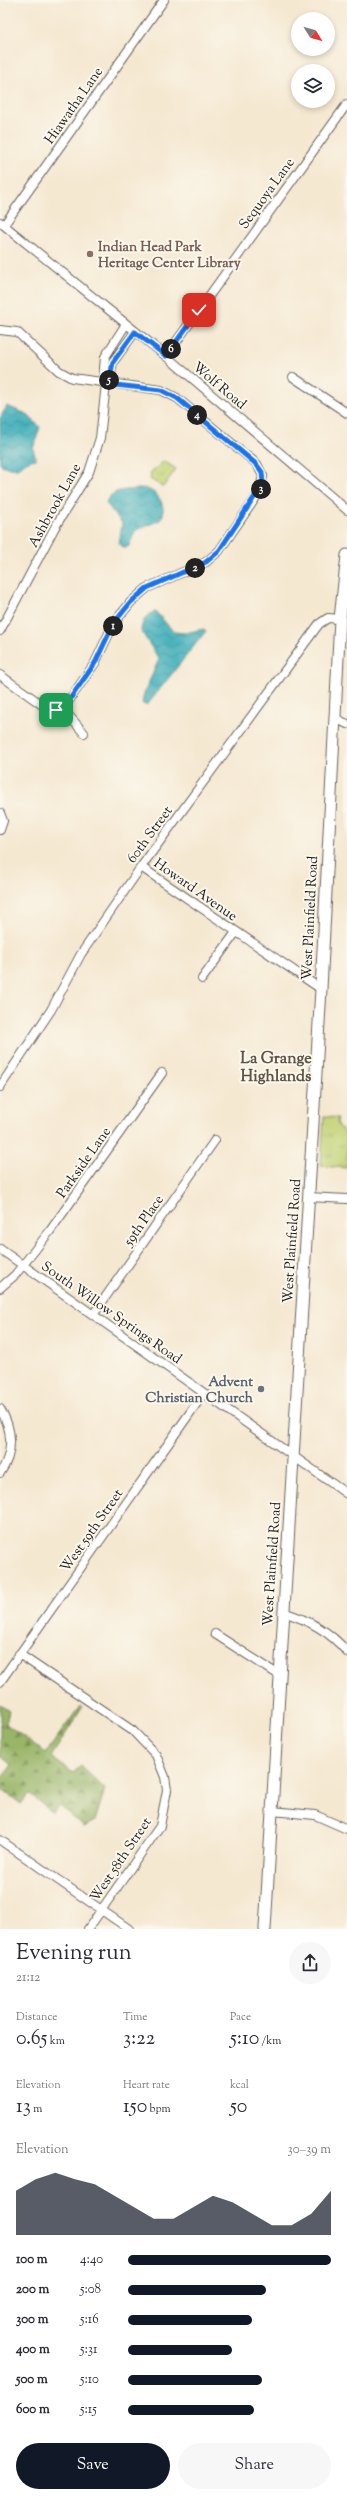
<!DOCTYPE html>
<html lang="en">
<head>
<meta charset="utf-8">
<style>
  :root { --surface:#fff; --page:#f7f7f7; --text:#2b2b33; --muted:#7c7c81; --accent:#111827 }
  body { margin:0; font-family:"Sorts Mill Goudy",serif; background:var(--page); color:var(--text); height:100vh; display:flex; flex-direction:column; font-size:15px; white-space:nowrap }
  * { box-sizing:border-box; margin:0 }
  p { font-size:13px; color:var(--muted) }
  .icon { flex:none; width:22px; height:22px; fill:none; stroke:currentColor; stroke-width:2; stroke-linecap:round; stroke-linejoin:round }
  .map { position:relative; height:1929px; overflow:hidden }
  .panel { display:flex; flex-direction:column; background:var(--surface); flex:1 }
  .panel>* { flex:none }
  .needle { width:26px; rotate:127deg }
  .buttons { position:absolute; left:291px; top:12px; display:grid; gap:8px }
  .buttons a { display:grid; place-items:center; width:44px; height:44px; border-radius:50%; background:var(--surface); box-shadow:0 2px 6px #0003; font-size:20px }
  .pin { position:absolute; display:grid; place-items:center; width:34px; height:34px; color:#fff; margin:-17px; border-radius:8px; box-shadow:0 2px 6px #0006 }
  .km { position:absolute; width:20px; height:20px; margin:-10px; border-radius:50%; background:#222; color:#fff; font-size:11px; line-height:20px; text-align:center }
  .round { display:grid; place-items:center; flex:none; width:42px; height:42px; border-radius:21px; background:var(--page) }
  .head { display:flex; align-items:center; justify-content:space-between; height:68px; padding:0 16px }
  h1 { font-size:22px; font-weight:600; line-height:30px }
  .stats { display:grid; grid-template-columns:repeat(3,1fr); gap:6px; height:68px; padding:4px 16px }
  .stats div { display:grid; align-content:center }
  .stats b { font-size:20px; font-weight:600 }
  .stats small { font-size:11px; font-weight:400 }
  .stats p { font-size:11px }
  .chart { height:112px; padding:8px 16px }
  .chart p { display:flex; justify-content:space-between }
  .chart svg { width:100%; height:72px; margin-top:4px; fill:var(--accent); opacity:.7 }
  .button { display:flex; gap:8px; margin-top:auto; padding:8px 16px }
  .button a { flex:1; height:46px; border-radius:24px; background:var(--accent); color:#fff; font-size:16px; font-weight:600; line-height:46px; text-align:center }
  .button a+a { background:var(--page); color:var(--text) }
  ul { padding:0 16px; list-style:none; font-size:13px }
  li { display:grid; grid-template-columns:64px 48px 1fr; align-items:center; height:30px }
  li i { height:10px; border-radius:5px; background:var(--accent) }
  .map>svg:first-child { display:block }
  .forest { fill:url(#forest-firs); stroke:#5a6842 }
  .park { fill:url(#park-tufts); stroke:#6f7849 }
  .water { fill:url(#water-waves); stroke:#2d656b }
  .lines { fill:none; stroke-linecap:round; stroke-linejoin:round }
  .minor-casing { stroke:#68635b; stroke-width:10 }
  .major-casing { stroke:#68635b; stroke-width:13 }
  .minor { stroke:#fff; stroke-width:8 }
  .major { stroke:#fff; stroke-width:11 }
  .route-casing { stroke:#fff; stroke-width:8 }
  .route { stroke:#1a73e8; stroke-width:5 }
  .education-dot { fill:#8d6e63; stroke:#fbf7ec; stroke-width:1.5 }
  .worship-dot { fill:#6b7280; stroke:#fbf7ec; stroke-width:1.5 }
  .labels { text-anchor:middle; stroke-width:4; stroke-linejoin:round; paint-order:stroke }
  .street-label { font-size:14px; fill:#1c1c1c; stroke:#fbf7ec }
  .education-label { font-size:14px; font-weight:bold; fill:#785e54; stroke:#fbf7ec; text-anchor:start }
  .worship-label { font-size:14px; font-weight:bold; fill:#5b616d; stroke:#fbf7ec; text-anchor:end }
  .quarter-label { font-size:16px; font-weight:bold; fill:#5e5346; stroke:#fbf7ec }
</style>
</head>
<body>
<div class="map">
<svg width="347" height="1929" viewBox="0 0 347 1929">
  <defs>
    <pattern id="forest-firs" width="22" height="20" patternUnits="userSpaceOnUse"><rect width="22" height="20" fill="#99b567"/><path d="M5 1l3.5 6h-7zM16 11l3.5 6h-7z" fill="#7c9254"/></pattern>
    <pattern id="park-tufts" width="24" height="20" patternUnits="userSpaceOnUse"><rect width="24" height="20" fill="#c2d376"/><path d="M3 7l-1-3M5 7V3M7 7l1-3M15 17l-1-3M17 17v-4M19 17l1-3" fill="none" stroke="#a6b566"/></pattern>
    <pattern id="water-waves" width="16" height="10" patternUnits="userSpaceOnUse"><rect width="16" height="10" fill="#3eaeba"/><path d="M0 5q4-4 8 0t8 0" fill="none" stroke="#338d96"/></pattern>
  </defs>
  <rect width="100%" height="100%" fill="#fbf7ec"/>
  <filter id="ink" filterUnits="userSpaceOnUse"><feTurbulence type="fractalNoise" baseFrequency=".025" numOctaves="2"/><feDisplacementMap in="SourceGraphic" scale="8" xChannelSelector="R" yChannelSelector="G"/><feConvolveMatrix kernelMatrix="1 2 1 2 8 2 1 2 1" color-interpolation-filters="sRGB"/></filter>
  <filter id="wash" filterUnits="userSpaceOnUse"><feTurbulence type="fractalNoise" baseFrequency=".012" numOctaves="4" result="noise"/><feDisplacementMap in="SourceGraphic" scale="16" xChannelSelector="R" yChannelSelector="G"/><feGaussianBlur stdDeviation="0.9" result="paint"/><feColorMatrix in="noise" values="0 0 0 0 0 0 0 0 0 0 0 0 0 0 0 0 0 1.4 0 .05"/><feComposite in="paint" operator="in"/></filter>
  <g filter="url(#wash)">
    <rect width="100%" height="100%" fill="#f5e8d1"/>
    <path class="forest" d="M0,1705L9,1711L6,1724L46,1753L80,1706L82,1708L51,1757L73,1773L81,1766L105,1789L95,1821L84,1827L60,1806L53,1813L29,1794L21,1804L0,1788V1780L12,1765L0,1756Z"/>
    <path class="park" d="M164,461L176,469L163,487L150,479L151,472Z
      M324,1116L338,1118L337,1123L347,1136V1168L321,1166Z"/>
    <path class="water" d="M7,406L27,414L40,427L33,449L36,459C18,461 23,476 0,464V418Z
      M143,488C156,490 165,502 163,515L160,520L135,531L129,546L125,548L119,544L122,523L106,503C112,486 129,492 143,488Z
      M156,612L174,632L185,633L204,629L206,631L148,704L144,705L142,703L144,693L159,659L141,631C141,623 147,612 156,612Z"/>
  </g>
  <g filter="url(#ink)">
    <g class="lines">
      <g class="minor-casing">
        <path id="minor" d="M0,222L166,356L347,510
          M4,225L164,0
          M0,330L17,332L59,371L72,378L161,390L177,398L257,464L263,476L259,493L219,551L206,562L147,588L131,602L114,623L95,663L63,709
          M166,356L347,104
          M293,377L347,413
          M106,384L103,380L105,357L126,324
          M0,631L55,527L89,472L100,438L106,384L110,378L113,362L135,332
          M0,675L45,707L63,709
          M63,709L84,733
          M335,718L347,724
          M0,813L3,821L0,830
          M141,867L321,989
          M202,979L236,932
          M0,1087L51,1010L81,954L141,867L319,624L328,618L340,619
          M308,1197L347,1199
          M0,1249L347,1494
          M0,1288L15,1275L50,1231L162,1073
          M93,1315L215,1140
          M0,1409C13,1429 14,1453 0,1473
          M283,1612C308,1620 330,1631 347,1652
          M215,1634L279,1675
          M19,1654L133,1731L156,1755L165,1777L167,1790L160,1826L88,1929
          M0,1682L204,1393
          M272,1811L315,1815L347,1829
          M0,1840L129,1929"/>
      </g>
      <g class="major-casing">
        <path id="major" d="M265,1929L321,989L340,619L347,555"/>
      </g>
      <use href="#minor" class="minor"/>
      <use href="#major" class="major"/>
    </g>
  </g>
  <g class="lines" filter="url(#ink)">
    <g class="route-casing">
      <path id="route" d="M56,710L63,709L95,663L114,623L131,602L147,588L206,562L219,551L263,484L262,472L256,464L177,398L161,390L106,384L110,378L113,362L135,332L166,356L199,310"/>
    </g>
    <use href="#route" class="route"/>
  </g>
  <circle class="education-dot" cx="90" cy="254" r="4"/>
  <circle class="worship-dot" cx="261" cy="1389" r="4"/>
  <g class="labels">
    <g class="street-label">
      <text transform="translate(73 105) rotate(-55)" y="5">Hiawatha Lane</text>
      <text transform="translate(266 193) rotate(-54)" y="5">Sequoya Lane</text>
      <text transform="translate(220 385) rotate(40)" y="5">Wolf Road</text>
      <text transform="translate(54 505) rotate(-61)" y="5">Ashbrook Lane</text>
      <text transform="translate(149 834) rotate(-54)" y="5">60th Street</text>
      <text transform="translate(196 889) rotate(35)" y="5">Howard Avenue</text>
      <text transform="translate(309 918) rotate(-87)" y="5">West Plainfield Road</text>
      <text transform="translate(83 1162) rotate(-55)" y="5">Parkside Lane</text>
      <text transform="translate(143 1220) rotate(-55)" y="5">59th Place</text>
      <text transform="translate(291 1241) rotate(-86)" y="5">West Plainfield Road</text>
      <text transform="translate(112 1312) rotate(35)" y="5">South Willow Springs Road</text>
      <text transform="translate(91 1530) rotate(-55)" y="5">West 59th Street</text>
      <text transform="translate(271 1564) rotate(-86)" y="5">West Plainfield Road</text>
      <text transform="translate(120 1859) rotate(-56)" y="5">West 58th Street</text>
    </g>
    <g class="education-label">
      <text x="98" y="251">Indian Head Park<tspan x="98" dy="16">Heritage Center Library</tspan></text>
    </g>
    <g class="worship-label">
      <text x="253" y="1386">Advent<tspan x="253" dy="16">Christian Church</tspan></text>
    </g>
    <g class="quarter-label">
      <text x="276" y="1063">La Grange<tspan x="276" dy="18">Highlands</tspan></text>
    </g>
  </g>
</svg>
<div class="buttons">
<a><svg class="needle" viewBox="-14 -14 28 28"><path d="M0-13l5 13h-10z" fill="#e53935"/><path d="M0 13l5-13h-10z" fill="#7c7c81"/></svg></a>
<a><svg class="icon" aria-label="layers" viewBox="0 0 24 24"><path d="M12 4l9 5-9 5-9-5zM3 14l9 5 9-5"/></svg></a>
</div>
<div class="pin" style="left:56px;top:710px;background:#1e9e55"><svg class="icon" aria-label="arrive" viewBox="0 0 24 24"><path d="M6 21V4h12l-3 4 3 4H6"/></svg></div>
<div class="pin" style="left:199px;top:310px;background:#d93025"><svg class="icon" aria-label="check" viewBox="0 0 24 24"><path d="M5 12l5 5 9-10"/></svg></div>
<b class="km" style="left:113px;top:626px">1</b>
<b class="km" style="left:195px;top:568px">2</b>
<b class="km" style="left:261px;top:489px">3</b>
<b class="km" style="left:197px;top:415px">4</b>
<b class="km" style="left:109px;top:380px">5</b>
<b class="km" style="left:171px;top:349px">6</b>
</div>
<section class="panel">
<div class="head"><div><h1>Evening run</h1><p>21:12</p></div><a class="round"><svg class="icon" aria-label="share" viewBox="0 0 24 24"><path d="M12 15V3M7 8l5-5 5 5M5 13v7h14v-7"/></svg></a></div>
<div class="stats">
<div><p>Distance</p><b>0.65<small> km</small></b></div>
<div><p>Time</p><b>3:22</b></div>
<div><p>Pace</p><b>5:10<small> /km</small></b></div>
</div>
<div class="stats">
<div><p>Elevation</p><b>13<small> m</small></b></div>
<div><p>Heart rate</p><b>150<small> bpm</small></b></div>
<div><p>kcal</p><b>50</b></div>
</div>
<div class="chart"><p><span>Elevation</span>30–39 m</p>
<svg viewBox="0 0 160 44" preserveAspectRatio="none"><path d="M0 44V17L10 10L20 6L30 10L40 13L50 20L60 27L70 34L80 34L90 27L100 20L110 24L120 31L130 38L140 38L150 31L160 17V44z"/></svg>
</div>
<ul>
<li><b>100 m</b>4:40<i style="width:100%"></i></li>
<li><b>200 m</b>5:08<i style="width:68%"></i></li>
<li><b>300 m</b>5:16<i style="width:61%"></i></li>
<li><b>400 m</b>5:31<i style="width:51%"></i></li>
<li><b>500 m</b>5:10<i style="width:66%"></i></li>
<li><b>600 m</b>5:15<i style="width:62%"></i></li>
</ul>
<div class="button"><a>Save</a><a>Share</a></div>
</section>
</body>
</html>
